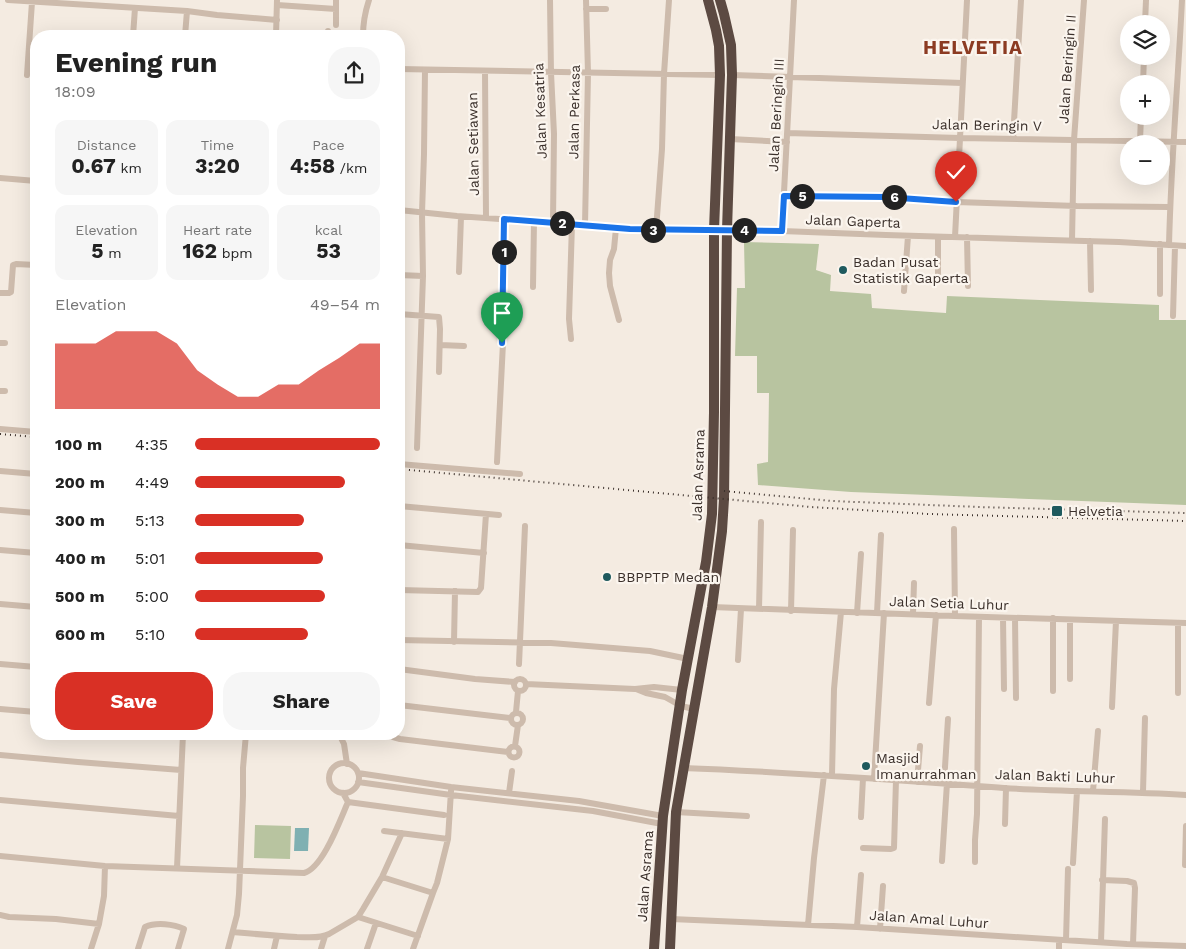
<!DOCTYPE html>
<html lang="en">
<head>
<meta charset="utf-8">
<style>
  :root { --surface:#fff; --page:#f6f6f6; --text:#222; --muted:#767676; --accent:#d93025 }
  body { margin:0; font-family:"Work Sans",sans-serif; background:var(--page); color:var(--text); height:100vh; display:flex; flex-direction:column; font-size:19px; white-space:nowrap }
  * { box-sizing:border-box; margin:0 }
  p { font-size:16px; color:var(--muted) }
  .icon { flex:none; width:28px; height:28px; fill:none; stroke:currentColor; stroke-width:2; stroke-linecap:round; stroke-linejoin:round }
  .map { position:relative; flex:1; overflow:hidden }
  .panel { position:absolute; left:30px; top:30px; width:375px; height:710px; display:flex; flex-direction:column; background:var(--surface); border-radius:20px; box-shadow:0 5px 20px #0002 }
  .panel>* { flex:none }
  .controls { position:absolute; left:1120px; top:15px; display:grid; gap:10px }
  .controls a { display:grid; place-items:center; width:50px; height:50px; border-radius:50%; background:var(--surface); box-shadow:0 5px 20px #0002; font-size:25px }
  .pin { position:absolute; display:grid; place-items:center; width:42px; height:42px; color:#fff; margin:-51px -21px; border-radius:50% 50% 50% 0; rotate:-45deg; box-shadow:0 0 5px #0007 }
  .pin .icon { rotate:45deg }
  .km { position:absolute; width:25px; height:25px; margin:-12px; border-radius:50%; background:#222; color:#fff; font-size:14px; line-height:25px; text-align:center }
  .round { display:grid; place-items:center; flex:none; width:52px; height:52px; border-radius:20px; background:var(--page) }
  .overview { display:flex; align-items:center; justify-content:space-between; height:85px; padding:0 25px }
  h1 { font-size:28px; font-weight:700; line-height:38px }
  .metrics { display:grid; grid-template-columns:repeat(3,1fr); gap:8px; height:85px; padding:5px 25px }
  .metrics div { display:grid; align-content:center; border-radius:12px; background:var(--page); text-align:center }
  .metrics b { font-size:21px; font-weight:700 }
  .metrics small { font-size:14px; font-weight:400 }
  .metrics p { font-size:14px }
  .chart { height:140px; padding:10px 25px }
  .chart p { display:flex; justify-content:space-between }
  .chart svg { width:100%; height:90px; margin-top:5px; fill:var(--accent); opacity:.7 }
  .cta { display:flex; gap:10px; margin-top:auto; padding:10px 25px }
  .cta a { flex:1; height:58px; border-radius:20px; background:var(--accent); color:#fff; font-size:20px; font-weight:700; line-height:58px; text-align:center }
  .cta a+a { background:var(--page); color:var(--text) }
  ul { padding:0 25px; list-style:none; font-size:16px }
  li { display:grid; grid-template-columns:80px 60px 1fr; align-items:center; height:38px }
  li i { height:12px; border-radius:6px; background:var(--accent) }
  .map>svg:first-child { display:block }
  .green { fill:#b8c4a0 }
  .water { fill:#7fb0b2 }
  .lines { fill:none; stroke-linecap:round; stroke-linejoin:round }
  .minor { stroke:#cdbbac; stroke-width:6 }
  .highway { stroke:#5c4a42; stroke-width:10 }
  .rail { stroke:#3b302b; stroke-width:2; stroke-dasharray:1 4; stroke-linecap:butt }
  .route-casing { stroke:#fff; stroke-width:10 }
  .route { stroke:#1a73e8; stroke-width:6 }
  .poi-dot { fill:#1f5a5e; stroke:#fbf5ee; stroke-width:2 }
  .labels { text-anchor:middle; stroke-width:4.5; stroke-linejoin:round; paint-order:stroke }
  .street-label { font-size:14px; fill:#3b302b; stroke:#fbf5ee }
  .poi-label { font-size:14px; fill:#3b302b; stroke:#fbf5ee; text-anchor:start }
  .district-label { font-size:19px; font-weight:bold; letter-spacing:1px; fill:#8c3b22; stroke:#fbf5ee }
</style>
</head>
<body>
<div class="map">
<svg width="1186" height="949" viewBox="0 0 1186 949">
  <rect width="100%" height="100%" fill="#f4ebe1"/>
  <path class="green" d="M744,242L819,244L816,270L831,275L830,291L871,294L872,308L946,313L947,296L1159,305V320H1186V505L851,492L758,485L757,464L768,462L769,393H757V356H735L737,288H745Z
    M255,825L291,826L290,859L254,858Z"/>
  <path class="water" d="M295,828H309L308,851H294Z"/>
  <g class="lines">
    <path class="minor" d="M8,0L187,11L217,15L277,20
      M550,0L551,73L554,134L553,222
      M277,5L336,9V0
      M336,9V25
      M586,9H606
      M1145,24L1146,0
      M133,36L135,8
      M185,36L187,11
      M276,36L277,0
      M328,36V31
      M363,36C363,23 365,12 369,0
      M399,69L720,75
      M485,71L486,218
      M27,75L32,2
      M732,75L962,83
      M1143,84L1144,56
      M787,133L960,138L1186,142
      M730,139L787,142
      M1013,139L1021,0
      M1140,141L1141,116
      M0,178L36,181
      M784,196L886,197L956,202L1077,206L1169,207
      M399,210L457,216L656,230L782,231L886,235L1119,242L1186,246
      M585,225L588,73L586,0
      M616,228L614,249L610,260L609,273L610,286L619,320
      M656,230L662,149L664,74L669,0
      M782,231L794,0
      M955,237L967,0
      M967,237L968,286
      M1072,240L1074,140L1084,0
      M1090,241L1091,290
      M1169,245C1171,163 1178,82 1182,0
      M459,272L461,217
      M399,275L423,276
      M938,279V237
      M533,287L534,221
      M904,291L908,236
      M0,293H9L11,292L13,265L16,264L36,265
      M1160,294V244
      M399,314L439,317L440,329L439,372
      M1173,316L1175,246
      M571,339L569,319L572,224
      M0,343H5
      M440,345L464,346
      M0,391H5
      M33,411L36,290
      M0,429L36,432
      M417,448L423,276L422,213L424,154L425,70
      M497,462L503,343L504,219
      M399,464L520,474
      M0,471L36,474
      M399,506L499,515
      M0,510L36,513
      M954,529L955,616
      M399,545L484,553
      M0,550L36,553
      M399,590L478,592L481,588L486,514
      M0,604L36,607
      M712,607L955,616L1186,623
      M759,609L761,522
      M791,611L793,530
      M857,613L861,554
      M877,613L881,535
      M913,614L914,583
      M1003,618L1004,689
      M1015,618L1016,698
      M1053,618V691
      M1070,620V679
      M399,640L551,643L650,651L688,659
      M454,642L455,591
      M738,660L741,609
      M0,664L36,667
      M519,664L525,526
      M399,669L475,679L515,682
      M514 685a6 6 0 1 1 12 0a6 6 0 1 1-12 0Z
      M526,684L635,689L654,687L682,690
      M636,689L646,693L665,697L681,706L694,709
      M1178,693V623
      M929,703L936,615
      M399,705L510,718
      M1112,707L1116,621
      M0,709L36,712
      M516,712L518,691
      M511 719a6 6 0 1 1 12 0a6 6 0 1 1-12 0Z
      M339,734L344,744L347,764
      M390,734L393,737L400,739L508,752
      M515,746L518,725
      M508.5 752a5.5 5.5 0 1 1 11 0a5.5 5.5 0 1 1-11 0Z
      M0,755L78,762L181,770
      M329 778a15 15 0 1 1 30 0a15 15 0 1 1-30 0Z
      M683,768C791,772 897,780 1004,788C1065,792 1126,791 1186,795
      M358,773L451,787L579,801L663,816
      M832,775L834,689L841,612
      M874,779L884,613
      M358,782L451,795L593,811L662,824
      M917,782L920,746
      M944,783L948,719
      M1093,791L1098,731
      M1143,792L1145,718
      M509,793L512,771
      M0,800L179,816
      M348,802L444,815
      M676,812L747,816
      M861,817L863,778
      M1005,824L1006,788
      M384,831L448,839
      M863,848L891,849L894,848L896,780
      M0,856L105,866L304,873C323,868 340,820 348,802L343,793
      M942,861L947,783
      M975,862V840L977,814L979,617
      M1073,863L1077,791
      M1185,865L1186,826
      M177,868L183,734
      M382,877L433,893
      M1102,880L1127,881L1134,883L1135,888L1133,944
      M0,915L9,917L56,919L99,924
      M358,917L418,936
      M671,919L857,927L1127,944L1186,946
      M808,925L814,858L824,775
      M857,927L861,875
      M880,929L883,886
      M233,932C255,934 276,936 297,937C308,937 319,939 329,934L358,917L363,909L382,877L402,833
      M1066,940L1068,869
      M1101,942L1105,819
      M91,949L99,924L104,896L105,866
      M138,949L145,927C156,922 174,924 184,929L178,949
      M228,949L237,915L239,894L243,796V768L246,734
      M274,949L277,936
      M321,949L325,936
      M367,949L376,923
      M413,949L433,893L437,883L448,839L451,791
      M1059,949V940"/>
    <path class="highway" d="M654,949L663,816L682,690L706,562L712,514L714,412V230L720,75L719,46L716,30L708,0
      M670,949L676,812L712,607L722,531L724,499L727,230L732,75L731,45L724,14L720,0"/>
    <path class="rail" d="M0,434L36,437
      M399,469L811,507L929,514L1186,521
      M724,491L832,501L979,507L1186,513"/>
  </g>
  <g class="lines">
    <g class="route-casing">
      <path id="route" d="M502,343L504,219L630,229L782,231L784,196L886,197L956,202"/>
    </g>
    <use href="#route" class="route"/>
  </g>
  <g class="poi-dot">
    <circle cx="843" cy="270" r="5"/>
    <rect x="1051" y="505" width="12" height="12" rx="2.5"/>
    <circle cx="607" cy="577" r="5"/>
    <circle cx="866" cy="766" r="5"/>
  </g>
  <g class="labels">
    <g class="street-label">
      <text transform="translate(1067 69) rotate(-86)" y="5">Jalan Beringin II</text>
      <text transform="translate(540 111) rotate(-92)" y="5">Jalan Kesatria</text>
      <text transform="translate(574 112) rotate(-89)" y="5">Jalan Perkasa</text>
      <text transform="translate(776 115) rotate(-87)" y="5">Jalan Beringin III</text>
      <text transform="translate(987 125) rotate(1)" y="5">Jalan Beringin V</text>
      <text transform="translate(473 144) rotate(-91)" y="5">Jalan Setiawan</text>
      <text transform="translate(853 221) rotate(2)" y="5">Jalan Gaperta</text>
      <text transform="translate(698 475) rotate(-88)" y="5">Jalan Asrama</text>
      <text transform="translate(949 603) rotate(2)" y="5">Jalan Setia Luhur</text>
      <text transform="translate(1055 776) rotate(2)" y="5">Jalan Bakti Luhur</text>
      <text transform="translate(645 876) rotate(-86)" y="5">Jalan Asrama</text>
      <text transform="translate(929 919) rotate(4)" y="5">Jalan Amal Luhur</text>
    </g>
    <g class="poi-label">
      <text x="853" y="267">Badan Pusat<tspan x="853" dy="16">Statistik Gaperta</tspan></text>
      <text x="1068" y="516">Helvetia</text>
      <text x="617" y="582">BBPPTP Medan</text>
      <text x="876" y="763">Masjid<tspan x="876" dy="16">Imanurrahman</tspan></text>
    </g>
    <g class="district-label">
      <text x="973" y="54">HELVETIA</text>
    </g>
  </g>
</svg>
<div class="controls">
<a><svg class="icon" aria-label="layers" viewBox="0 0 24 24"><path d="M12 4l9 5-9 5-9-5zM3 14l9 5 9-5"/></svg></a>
<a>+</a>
<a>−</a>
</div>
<div class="pin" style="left:502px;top:343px;background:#1e9e55"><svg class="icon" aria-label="arrive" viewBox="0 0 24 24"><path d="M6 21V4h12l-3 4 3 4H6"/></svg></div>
<div class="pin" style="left:956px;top:202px;background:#d93025"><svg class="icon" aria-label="check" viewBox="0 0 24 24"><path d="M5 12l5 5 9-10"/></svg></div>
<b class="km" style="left:504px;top:252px">1</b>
<b class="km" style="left:562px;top:223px">2</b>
<b class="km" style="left:653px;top:230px">3</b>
<b class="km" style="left:744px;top:230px">4</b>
<b class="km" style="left:802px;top:196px">5</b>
<b class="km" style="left:894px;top:197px">6</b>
<section class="panel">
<div class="overview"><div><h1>Evening run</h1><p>18:09</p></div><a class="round"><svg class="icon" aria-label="share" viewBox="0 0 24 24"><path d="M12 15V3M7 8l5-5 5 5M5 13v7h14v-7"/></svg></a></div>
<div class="metrics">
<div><p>Distance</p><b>0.67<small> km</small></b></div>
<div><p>Time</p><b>3:20</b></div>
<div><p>Pace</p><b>4:58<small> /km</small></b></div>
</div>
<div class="metrics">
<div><p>Elevation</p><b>5<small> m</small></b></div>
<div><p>Heart rate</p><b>162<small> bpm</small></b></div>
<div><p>kcal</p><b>53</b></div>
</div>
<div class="chart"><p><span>Elevation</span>49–54 m</p>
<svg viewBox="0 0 160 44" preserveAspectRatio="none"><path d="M0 44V12L10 12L20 12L30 6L40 6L50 6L60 12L70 25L80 32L90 38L100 38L110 32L120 32L130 25L140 19L150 12L160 12V44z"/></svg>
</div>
<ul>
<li><b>100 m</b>4:35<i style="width:100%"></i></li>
<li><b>200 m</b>4:49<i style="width:81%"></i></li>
<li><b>300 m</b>5:13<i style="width:59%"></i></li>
<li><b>400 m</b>5:01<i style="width:69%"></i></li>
<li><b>500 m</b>5:00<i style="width:70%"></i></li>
<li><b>600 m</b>5:10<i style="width:61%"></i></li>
</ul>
<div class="cta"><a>Save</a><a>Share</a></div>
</section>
</div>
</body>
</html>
